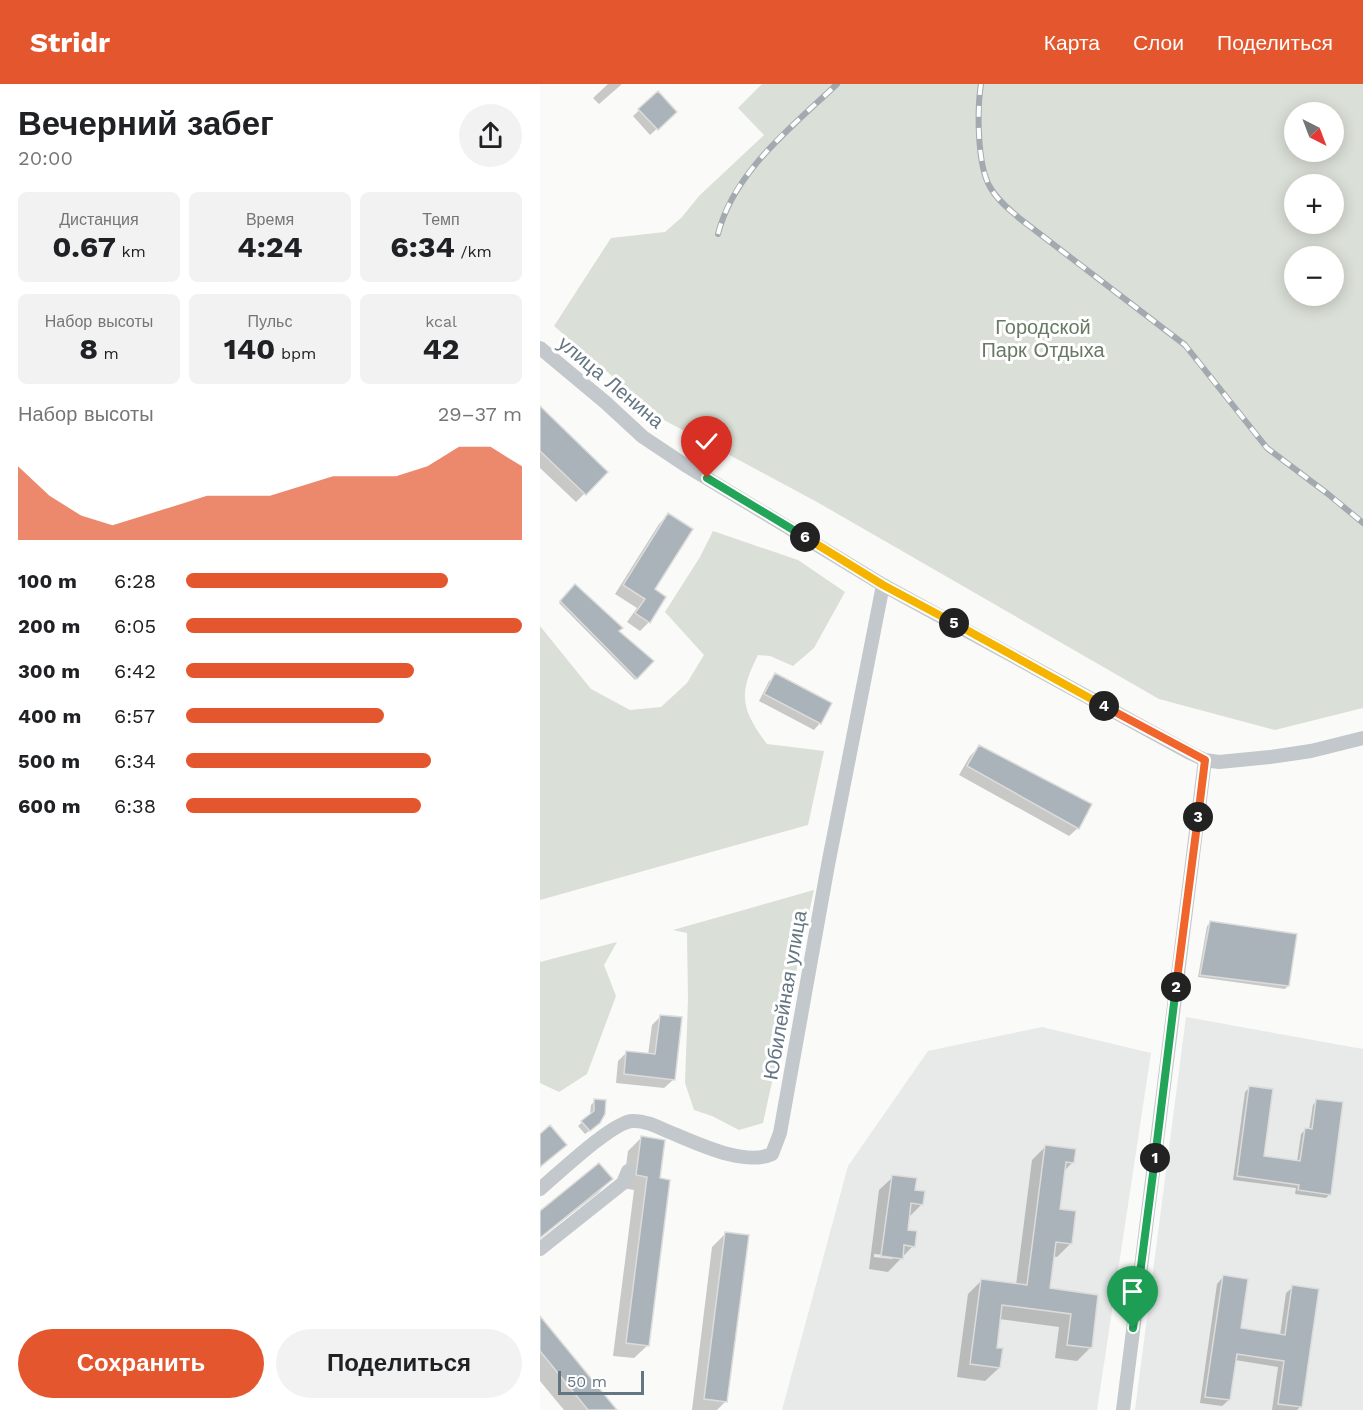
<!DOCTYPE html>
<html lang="ru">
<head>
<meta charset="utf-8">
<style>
  :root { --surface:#fff; --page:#f2f2f2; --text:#202124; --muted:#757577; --accent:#e4572e }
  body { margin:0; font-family:"Work Sans",sans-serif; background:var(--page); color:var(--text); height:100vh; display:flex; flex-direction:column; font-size:22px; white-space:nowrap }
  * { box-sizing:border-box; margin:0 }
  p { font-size:20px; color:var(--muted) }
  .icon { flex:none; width:33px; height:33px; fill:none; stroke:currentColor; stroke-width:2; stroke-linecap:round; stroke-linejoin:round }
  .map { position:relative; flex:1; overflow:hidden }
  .details { display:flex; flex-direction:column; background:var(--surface); width:540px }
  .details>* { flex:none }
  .needle { width:39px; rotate:138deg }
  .buttons { position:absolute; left:744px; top:18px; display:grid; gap:12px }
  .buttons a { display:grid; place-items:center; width:60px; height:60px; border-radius:50%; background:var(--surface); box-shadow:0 3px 15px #0003; font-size:30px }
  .scale { position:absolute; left:18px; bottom:15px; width:86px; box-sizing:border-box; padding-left:6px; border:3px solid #657683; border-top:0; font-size:16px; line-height:21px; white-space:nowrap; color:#657683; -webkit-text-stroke:4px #fff; paint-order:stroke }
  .pin { position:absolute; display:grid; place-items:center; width:51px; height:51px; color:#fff; margin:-62px -26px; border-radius:50% 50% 50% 0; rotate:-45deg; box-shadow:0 0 6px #0007 }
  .pin .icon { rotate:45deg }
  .km { position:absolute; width:30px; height:30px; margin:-15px; border-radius:50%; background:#222; color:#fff; font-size:16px; line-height:30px; text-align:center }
  .round { display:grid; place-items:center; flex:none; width:63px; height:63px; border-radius:32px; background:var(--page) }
  .head { display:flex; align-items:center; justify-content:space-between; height:102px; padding:0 18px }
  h1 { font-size:33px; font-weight:700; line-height:45px }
  .figures { display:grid; grid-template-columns:repeat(3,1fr); gap:9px; height:102px; padding:6px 18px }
  .figures div { display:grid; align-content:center; border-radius:9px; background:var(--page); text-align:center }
  .figures b { font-size:30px; font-weight:700 }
  .figures small { font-size:16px; font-weight:400 }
  .figures p { font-size:16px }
  .chart { height:168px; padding:12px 18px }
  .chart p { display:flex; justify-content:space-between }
  .chart svg { width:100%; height:108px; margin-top:6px; fill:var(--accent); opacity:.7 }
  .primary-button { display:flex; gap:12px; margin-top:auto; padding:12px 18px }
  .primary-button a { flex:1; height:69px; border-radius:36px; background:var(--accent); color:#fff; font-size:24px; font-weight:700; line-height:69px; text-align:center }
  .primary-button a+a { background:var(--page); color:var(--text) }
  ul { padding:0 18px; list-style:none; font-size:20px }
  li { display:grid; grid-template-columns:96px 72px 1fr; align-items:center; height:45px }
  li i { height:15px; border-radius:8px; background:var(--accent) }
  header { display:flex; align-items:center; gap:36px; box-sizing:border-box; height:84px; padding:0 30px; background:var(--accent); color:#fff }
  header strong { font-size:28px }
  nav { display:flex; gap:33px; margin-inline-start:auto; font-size:21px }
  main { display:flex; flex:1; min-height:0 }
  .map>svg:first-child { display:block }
  .built { fill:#e8e9e9 }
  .green { fill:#dadfd7; fill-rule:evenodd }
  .shadow { fill:#0003; fill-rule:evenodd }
  .building { fill:#aab3b9; stroke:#dcdcda; stroke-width:1.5 }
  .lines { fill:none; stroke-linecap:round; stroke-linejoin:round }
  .minor { stroke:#c3c8cc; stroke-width:14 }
  .rail-casing { stroke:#a2aab0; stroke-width:6 }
  .rail { stroke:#fff; stroke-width:4; stroke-dasharray:11; stroke-linecap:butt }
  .split-1-casing { stroke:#fff; stroke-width:12 }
  .split-2-casing { stroke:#fff; stroke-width:12 }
  .split-3-casing { stroke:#fff; stroke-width:12 }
  .split-4-casing { stroke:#fff; stroke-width:12 }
  .split-5-casing { stroke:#fff; stroke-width:12 }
  .split-6-casing { stroke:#fff; stroke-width:12 }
  .split-7-casing { stroke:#fff; stroke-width:12 }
  .split-1 { stroke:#22a559; stroke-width:8 }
  .split-2 { stroke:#22a559; stroke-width:8 }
  .split-3 { stroke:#f0652b; stroke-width:8 }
  .split-4 { stroke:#f0652b; stroke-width:8 }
  .split-5 { stroke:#f5b400; stroke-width:8 }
  .split-6 { stroke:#f5b400; stroke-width:8 }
  .split-7 { stroke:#22a559; stroke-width:8 }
  .labels { text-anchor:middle; stroke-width:6; stroke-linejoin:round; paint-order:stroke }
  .park-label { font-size:20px; fill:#687a64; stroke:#fff }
  .street-label { font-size:20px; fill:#657683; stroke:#fff }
</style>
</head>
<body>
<header>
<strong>Stridr</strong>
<nav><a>Карта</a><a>Слои</a><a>Поделиться</a></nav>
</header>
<main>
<section class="details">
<div class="head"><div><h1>Вечерний забег</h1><p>20:00</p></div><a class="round"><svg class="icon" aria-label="share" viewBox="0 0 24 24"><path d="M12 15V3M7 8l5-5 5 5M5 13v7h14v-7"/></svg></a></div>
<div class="figures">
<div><p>Дистанция</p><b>0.67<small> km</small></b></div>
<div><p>Время</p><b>4:24</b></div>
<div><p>Темп</p><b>6:34<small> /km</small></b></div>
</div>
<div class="figures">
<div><p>Набор высоты</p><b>8<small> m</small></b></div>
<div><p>Пульс</p><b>140<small> bpm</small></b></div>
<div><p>kcal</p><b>42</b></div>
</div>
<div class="chart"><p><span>Набор высоты</span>29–37 m</p>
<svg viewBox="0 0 160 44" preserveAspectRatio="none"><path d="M0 44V14L10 26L20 34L30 38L40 34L50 30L60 26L70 26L80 26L90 22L100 18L110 18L120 18L130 14L140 6L150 6L160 14V44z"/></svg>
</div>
<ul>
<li><b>100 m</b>6:28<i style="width:78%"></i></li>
<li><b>200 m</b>6:05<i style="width:100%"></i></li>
<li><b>300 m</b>6:42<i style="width:68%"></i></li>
<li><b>400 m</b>6:57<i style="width:59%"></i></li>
<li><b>500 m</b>6:34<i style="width:73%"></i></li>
<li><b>600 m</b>6:38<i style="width:70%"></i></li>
</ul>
<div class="primary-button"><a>Сохранить</a><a>Поделиться</a></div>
</section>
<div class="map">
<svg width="823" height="1326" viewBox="0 0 823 1326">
  <rect width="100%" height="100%" fill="#fafaf8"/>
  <path class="built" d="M646,933L823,965V1326H595Z
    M502,943L611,969L557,1326H242L308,1082L388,967Z"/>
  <path class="green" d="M222,0H823V624L735,646L619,615L277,418L122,335L14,242L71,154L125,148L142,133L159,112L224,51L198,24ZM754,28H794V68H754ZM754,100H794V140H754ZM754,172H794V212H754Z
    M173,447L258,476L305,508L274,564L253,582L230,572L218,571C198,610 201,625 227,660L284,667L268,741L0,816V542L51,605L90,626L121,623L147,599L164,571L125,528L160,473Z
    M274,806L223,1039L199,1046L172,1032L154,1026L145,999L148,916L147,849L133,846Z
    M77,858L64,881L76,912L47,990L19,1008L0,999V878Z"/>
  <path class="shadow" d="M68,0H82L59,20L53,14Z
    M118,9L135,28L110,51L93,32Z
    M0,324L66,388L36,418L0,384Z
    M128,431L109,538L100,547L87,538L97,524L75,510L119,440Z
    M35,502L77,548L111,577L95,596L19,519Z
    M236,591L280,639L274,646L219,617L229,597Z
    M439,663L538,744L529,752L419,691L430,672Z
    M671,838L748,902L745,905L658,893L667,842Z
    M121,932L133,996L124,1004L76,999L78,977L87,968L108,971L112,941Z
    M709,1004L722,1073L757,1078L761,1050L765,1046H769L773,1021L777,1016L790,1110L786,1114L755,1110L756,1104L693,1096L705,1008Z
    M55,1017L54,1043L45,1050L38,1042L50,1031L51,1021Z
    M101,1054L118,1096L108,1261L94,1274L73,1272L94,1106L83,1104L88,1067Z
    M506,1062L532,1079L523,1088L518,1126L530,1160L517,1173L512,1172L508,1206L557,1212L550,1264L537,1277L515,1274L519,1243L459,1235L455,1265L459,1284L445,1297L417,1293L428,1210L441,1197L476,1201L492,1076Z
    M353,1093L374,1107L382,1120L368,1134L366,1148L373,1162L348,1188L329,1185L339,1106ZM334,1170L355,1172L352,1175L334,1173Z
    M71,1095L58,1109L0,1154V1129Z
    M186,1149V1317L177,1326H152L172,1163Z
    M683,1193L699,1246L740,1251L746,1209L753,1203L760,1323L757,1326H732L738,1283L695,1276L689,1316L682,1322L660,1319L677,1200Z
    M0,1234L75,1326H24L0,1297Z"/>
  <path class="building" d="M118,7L137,28L118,46L98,25Z
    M0,322L68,388L46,411L0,367Z
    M128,429L153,445L115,505L126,513L110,539L95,529L105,515L83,501Z
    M35,500L83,544L79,547L114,577L97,595L20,517Z
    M235,589L292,619L281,640L224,610Z
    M439,661L552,720L539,745L427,682Z
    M670,837L757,850L749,902L660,891Z
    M120,931L142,933L135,996L84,990L86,967L115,970Z
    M709,1002L733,1005L724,1072L760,1077L765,1044L772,1045L776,1015L803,1018L791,1111L758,1106L759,1101L697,1092Z
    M54,1015L66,1016L65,1030L60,1039L50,1047L41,1037L54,1027Z
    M10,1041L27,1061L0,1083V1050Z
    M101,1052L125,1056L120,1094L130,1096L109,1262L86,1259L107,1093L96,1091Z
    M505,1061L536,1065L534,1079L526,1078L520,1125L536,1127L532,1160L516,1158L510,1204L558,1211L552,1264L527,1261L531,1230L462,1221L457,1264H463L460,1284L430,1280L441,1195L487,1201Z
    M59,1079L73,1095L0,1154V1127Z
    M352,1091L377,1094L375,1106L385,1107L383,1121L371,1119L368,1146L377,1147L375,1163L364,1161L363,1175L341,1172Z
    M185,1148L209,1151L187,1318L164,1315Z
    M683,1191L708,1195L701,1244L745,1251L752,1201L779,1205L762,1323L738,1320L744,1277L697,1270L690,1316L665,1313Z
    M0,1232L77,1326H48L0,1267Z"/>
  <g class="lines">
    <path class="minor" d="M0,264L65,318L103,353L145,381L343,501L650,669L665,676L679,678L730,673L771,667L823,654
      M0,1105C18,1090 71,1039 92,1037C103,1036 117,1042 127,1047C155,1058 203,1083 232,1070L240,1049L288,781L343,501
      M0,1165L83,1099L88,1087
      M583,1326L665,676"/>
    <g class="rail-casing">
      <path id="rail" d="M441,0C437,25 437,81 450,103C457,116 469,125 479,134L645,261L727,364L788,410L823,439
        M178,150C194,87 252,43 297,0"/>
    </g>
    <use href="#rail" class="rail"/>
  </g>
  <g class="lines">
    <g class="split-1-casing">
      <path id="split-1" d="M593,1244L615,1074"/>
    </g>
    <g class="split-2-casing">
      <path id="split-2" d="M615,1074L636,903"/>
    </g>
    <g class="split-3-casing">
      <path id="split-3" d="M636,903L658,733"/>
    </g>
    <g class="split-4-casing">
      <path id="split-4" d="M564,622L665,676L658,733"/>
    </g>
    <g class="split-5-casing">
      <path id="split-5" d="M414,539L564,622"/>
    </g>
    <g class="split-6-casing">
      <path id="split-6" d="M265,453L343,501L414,539"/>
    </g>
    <g class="split-7-casing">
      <path id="split-7" d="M167,394L265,453"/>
    </g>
    <use href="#split-1" class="split-1"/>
    <use href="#split-2" class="split-2"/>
    <use href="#split-3" class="split-3"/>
    <use href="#split-4" class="split-4"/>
    <use href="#split-5" class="split-5"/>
    <use href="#split-6" class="split-6"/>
    <use href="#split-7" class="split-7"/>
  </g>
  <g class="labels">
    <g class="park-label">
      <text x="503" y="250">Городской<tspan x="503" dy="23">Парк Отдыха</tspan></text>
    </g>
    <g class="street-label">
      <text transform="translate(71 298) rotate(40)" y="7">улица Ленина</text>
      <text transform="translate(245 911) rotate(-80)" y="7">Юбилейная улица</text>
    </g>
  </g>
</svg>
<div class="buttons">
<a><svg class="needle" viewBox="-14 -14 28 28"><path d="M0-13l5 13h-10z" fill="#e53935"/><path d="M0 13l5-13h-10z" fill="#757577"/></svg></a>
<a>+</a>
<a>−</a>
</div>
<div class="scale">50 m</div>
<div class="pin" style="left:593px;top:1244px;background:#1e9e55"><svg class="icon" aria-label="arrive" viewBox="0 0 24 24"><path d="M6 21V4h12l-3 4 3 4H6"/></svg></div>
<div class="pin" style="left:167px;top:394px;background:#d93025"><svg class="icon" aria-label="check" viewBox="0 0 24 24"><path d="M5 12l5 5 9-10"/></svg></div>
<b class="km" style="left:615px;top:1074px">1</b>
<b class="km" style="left:636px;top:903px">2</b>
<b class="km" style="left:658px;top:733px">3</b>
<b class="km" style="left:564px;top:622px">4</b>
<b class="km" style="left:414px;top:539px">5</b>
<b class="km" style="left:265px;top:453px">6</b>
</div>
</main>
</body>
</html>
